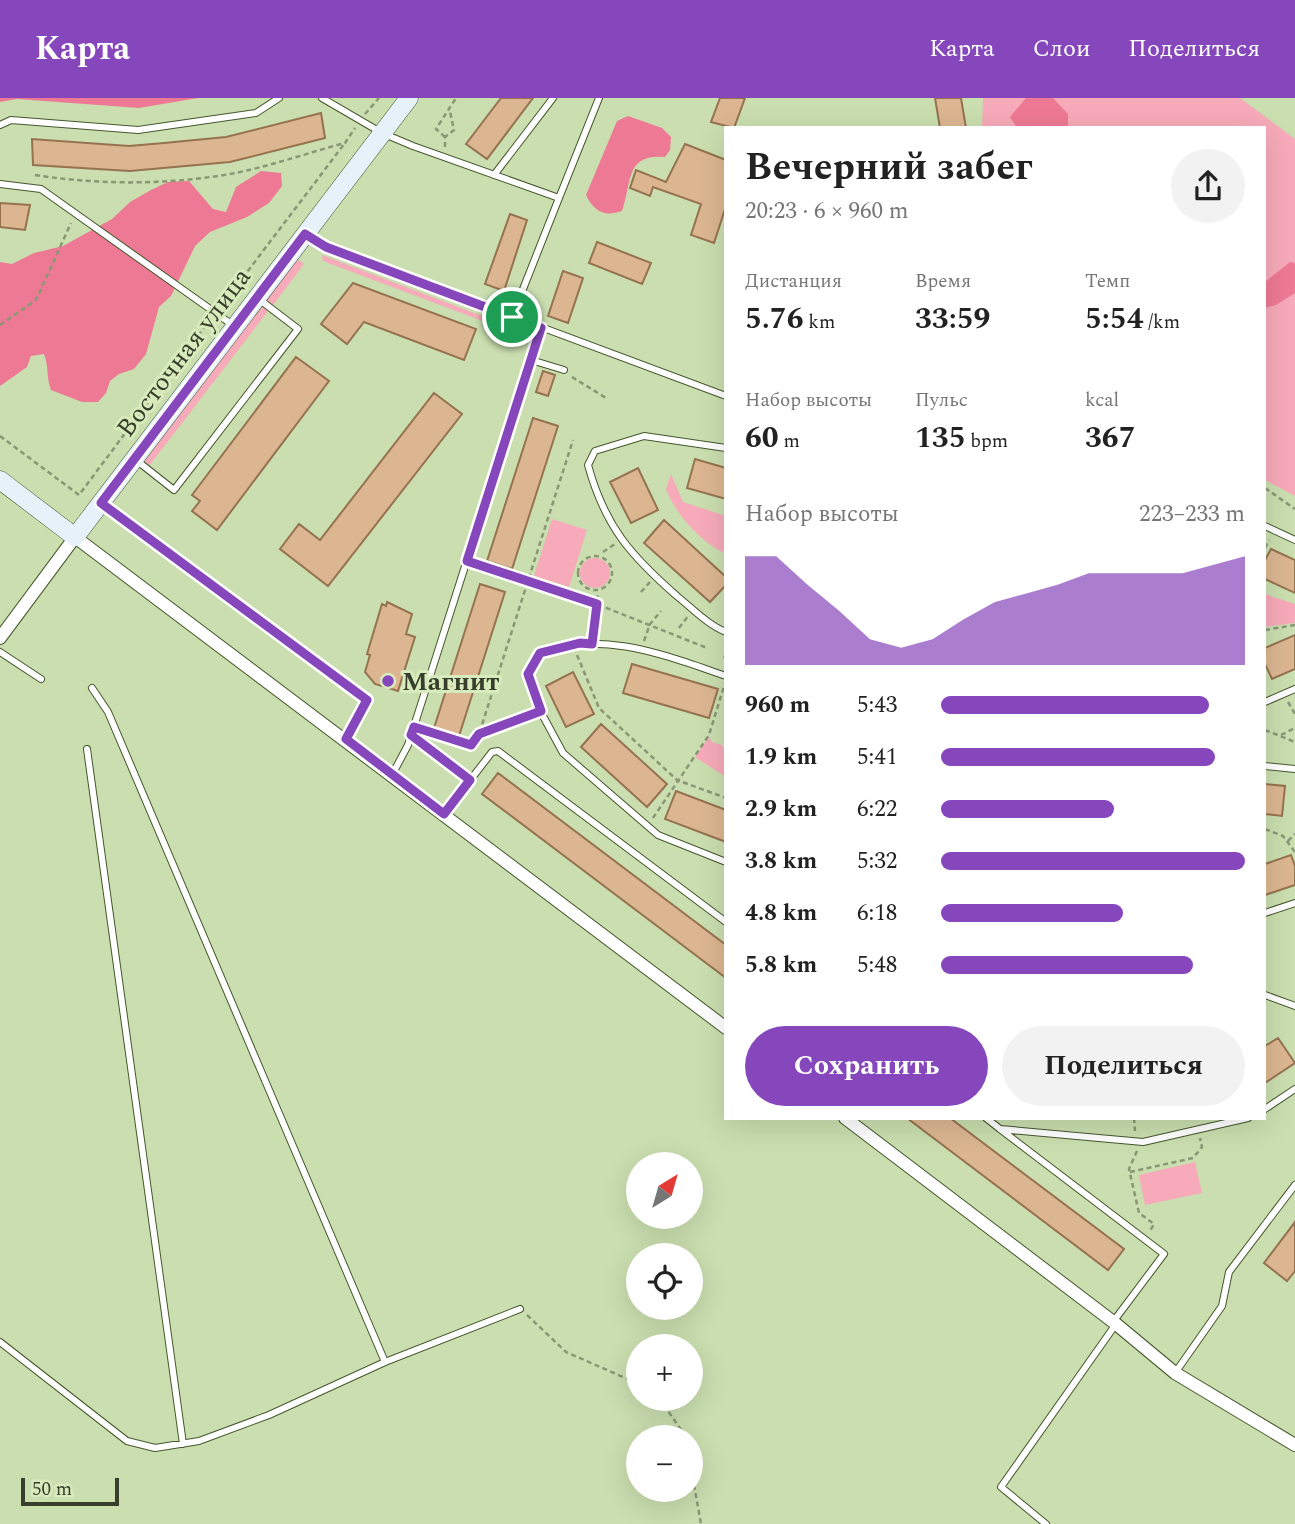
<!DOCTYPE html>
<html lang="ru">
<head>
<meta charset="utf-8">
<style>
  :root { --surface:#fff; --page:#f2f2f2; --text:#222; --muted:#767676; --accent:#8747bc }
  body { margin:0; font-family:Spectral,serif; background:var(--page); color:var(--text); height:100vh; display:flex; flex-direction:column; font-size:26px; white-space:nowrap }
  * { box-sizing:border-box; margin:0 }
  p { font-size:23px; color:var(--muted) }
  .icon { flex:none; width:38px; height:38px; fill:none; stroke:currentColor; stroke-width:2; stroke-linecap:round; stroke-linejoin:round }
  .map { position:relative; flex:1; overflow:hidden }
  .sheet { position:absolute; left:724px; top:28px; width:542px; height:994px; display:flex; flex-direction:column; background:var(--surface); border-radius:0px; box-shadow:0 7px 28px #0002 }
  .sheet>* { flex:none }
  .needle { width:46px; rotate:37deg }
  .buttons { position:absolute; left:626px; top:1054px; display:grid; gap:14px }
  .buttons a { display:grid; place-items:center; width:77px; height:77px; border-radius:50%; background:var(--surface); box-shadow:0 7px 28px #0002; font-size:35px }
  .scale { position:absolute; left:21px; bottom:18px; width:98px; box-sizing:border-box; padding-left:7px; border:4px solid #373f2c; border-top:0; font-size:19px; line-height:24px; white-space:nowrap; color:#373f2c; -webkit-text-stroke:5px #d7ebbc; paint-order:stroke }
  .pin { position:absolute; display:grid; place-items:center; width:60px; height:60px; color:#fff; margin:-30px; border:4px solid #fff; border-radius:50%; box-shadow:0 2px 7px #0007 }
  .round { display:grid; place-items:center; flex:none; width:74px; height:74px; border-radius:37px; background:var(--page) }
  .headline { display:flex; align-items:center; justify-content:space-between; height:119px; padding:0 21px }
  h1 { font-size:38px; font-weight:700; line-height:52px }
  .stats { display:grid; grid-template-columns:repeat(3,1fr); gap:10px; height:119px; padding:7px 21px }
  .stats div { display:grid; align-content:center }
  .stats b { font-size:30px; font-weight:700 }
  .stats small { font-size:19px; font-weight:400 }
  .stats p { font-size:19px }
  .chart { height:196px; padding:14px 21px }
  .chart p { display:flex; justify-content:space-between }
  .chart svg { width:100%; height:126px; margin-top:7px; fill:var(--accent); opacity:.7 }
  .cta { display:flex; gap:14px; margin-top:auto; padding:14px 21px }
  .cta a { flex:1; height:80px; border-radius:42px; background:var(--accent); color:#fff; font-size:28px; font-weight:700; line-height:80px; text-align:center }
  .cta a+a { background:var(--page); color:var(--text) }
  ul { padding:0 21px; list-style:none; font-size:23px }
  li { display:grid; grid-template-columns:112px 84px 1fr; align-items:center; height:52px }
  li i { height:18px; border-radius:9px; background:var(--accent) }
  header { display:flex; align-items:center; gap:42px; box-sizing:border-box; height:98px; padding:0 35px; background:var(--accent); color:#fff }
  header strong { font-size:33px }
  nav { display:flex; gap:38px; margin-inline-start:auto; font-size:24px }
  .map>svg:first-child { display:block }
  .green { fill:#f7aab9 }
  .forest { fill:#ee7995 }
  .building { fill:#dcb691; stroke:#967350; stroke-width:2 }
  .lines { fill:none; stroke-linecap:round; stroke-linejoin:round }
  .service-casing { stroke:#46572d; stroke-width:8 }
  .minor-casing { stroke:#46572d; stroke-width:14 }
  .secondary-casing { stroke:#46572d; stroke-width:19 }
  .path { stroke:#899775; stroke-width:2.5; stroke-dasharray:5 3.5; stroke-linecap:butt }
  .service { stroke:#fff; stroke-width:6 }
  .minor { stroke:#fff; stroke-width:12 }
  .secondary { stroke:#e6f1fa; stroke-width:18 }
  .route-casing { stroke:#fff; stroke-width:14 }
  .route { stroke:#8747bc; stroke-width:9 }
  .poi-dot { fill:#8747bc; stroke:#d7ebbc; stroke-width:2.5 }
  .labels { text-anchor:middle; stroke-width:6; stroke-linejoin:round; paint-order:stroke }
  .street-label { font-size:26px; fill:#373f2c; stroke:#d7ebbc }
  .poi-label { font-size:26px; font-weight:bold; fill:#373f2c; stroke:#d7ebbc; text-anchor:start }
</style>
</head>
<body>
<header>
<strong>Карта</strong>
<nav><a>Карта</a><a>Слои</a><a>Поделиться</a></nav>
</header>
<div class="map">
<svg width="1295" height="1426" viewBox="0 0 1295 1426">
  <rect width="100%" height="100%" fill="#cadeaf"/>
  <path class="green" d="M983,0H1240L1295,41V398L1265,382V30H982Z
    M322,157L490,221L488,225L323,163Z
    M296,160L304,166L273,207L265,201Z
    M260,207L268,213L149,368L142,363Z
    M671,376L683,404L726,418V456C702,445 675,416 666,391Z
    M552,421L587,432L569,489L534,478Z
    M580 475a15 15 0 1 1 30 0a15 15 0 1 1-30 0Z
    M1265,496L1295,506V525L1265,529Z
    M709,639L712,644L722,647L726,657V679L695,659Z
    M1195,1064L1202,1095L1145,1107L1139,1077Z"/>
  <path class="forest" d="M0,0H198L139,10L17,1L0,4Z
    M1026,0H1053L1068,16V30H1017L1010,19Z
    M628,18L662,30L671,39L670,52L665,59C625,55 632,84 622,113C605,119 594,114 586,97L617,23Z
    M261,73L281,75L282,88L269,105L247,119L210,134L195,148L171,198L159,209L146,256L134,271L119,276L110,283L106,295L98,304H82L51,292C46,279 49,269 44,256L31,258L27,269L0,288V164L12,166L34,155L63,148L112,121L130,104L151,92L168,84L189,83L213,111L226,114L236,89Z
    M1290,164L1295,165V195L1276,207L1265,210V184Z"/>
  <path class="building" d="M501,0H533L487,61L466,46Z
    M720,0H745L734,30L711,24Z
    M935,0H961L966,30H940Z
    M321,15L325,40L230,64L130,73L33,67L32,41L129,48L164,45L226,39Z
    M685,46L726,62V108L714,145L691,137L701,106L653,89L650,98L630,90L636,72L666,84Z
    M0,105L30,107L25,132L0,129Z
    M510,116L527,122L504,193L485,186Z
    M597,144L651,165L642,186L589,165Z
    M563,173L583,180L568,225L548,218Z
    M353,185L476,231L464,262L364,224L347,246L321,226Z
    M296,259L329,283L217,432L192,413L200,403L192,397Z
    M543,273L555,277L548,298L536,294Z
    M434,295L462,316L328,488L280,451L299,426L320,442Z
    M533,320L558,328L512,471L487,463Z
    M695,361L726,370V401L687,390Z
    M638,370L658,412L631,425L610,384Z
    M664,422L726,479V487L710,504L644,445Z
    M1271,451L1295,462V495L1265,481V462Z
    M480,486L505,494L459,638L434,630Z
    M387,504L412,516L406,536L415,539L398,593L375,586L365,574L370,557L367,556L382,506L386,508Z
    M1295,537V571L1272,581L1265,566V550Z
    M632,566L718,591L709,620L623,595Z
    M573,574L594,616L566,629L546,588Z
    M601,626L667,686L647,709L581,649Z
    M498,675L726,847V880L482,696Z
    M1265,686L1285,688L1282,718L1265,716Z
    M676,693L726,712V744L665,721Z
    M1291,757L1295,768V787L1265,797V766Z
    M1278,940L1295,965L1265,985V948Z
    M907,1020H950L1124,1151L1108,1172Z
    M1295,1124V1173L1287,1183L1264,1165Z"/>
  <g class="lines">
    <g class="service-casing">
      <path id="service" d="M322,0L382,35L413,48L559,100L512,219
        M0,27L11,22L138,32L256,15L279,0
        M494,77L553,0
        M0,86L41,91L234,228
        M559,100L599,0
        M307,137L326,149L726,298
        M531,262L564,272
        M726,350L644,338L595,353L588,367C605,429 631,458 678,499C693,511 708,527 726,534
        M136,362L174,392L298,231L260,202
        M103,407L367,602L346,641
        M1265,428L1295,442
        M0,554L41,581
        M726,578C667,558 602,531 540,555L528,576L536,605L563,655L658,737L726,764
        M92,590L108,614L385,1264
        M1265,604L1295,591
        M411,637L470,682
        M87,651L183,1346
        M1265,668L1295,671
        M392,677L408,647L541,230
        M444,716L492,654L498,653L726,824
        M1265,815L1295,805
        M1265,897L1295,908
        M1265,1011L1295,991
        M986,1020L1000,1031L1143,1044L1248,1020
        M1000,1031L1164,1156L1113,1224
        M0,1244L127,1343L155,1350L199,1343L269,1317L385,1264L520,1211
        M1175,1275L1222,1208L1229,1174L1295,1087
        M1046,1426L1001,1389L1116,1226"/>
    </g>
    <g class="minor-casing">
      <path id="minor" d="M0,540L75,439L726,930
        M845,1020L1116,1226L1175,1275L1295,1347"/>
    </g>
    <g class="secondary-casing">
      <path id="secondary" d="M0,382L75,439L409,0"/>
    </g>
    <path class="path" d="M365,16L379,0
      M445,39L436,31L456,0
      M445,49V39L454,32L449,9
      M35,77C100,87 165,87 230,76C268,69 307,55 345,45L355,30
      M222,207L345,45
      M0,227L36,202L71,125
      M572,279L606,300
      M0,338L79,397L209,223
      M1265,390L1295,411
      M1265,450L1269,442
      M603,454L615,446
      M578 475a17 17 0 1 1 34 0a17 17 0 1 1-34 0Z
      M477,466L584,501L707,550
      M641,494L650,484
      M679,530L688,518
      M1265,532L1295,527
      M593,536L598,494
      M644,543L650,526L661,513
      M577,557L599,610L677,682L726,700
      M724,560L726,555
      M1288,604L1295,616
      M421,631L471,647L479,636L573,342
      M1265,632L1295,644
      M479,636L531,616
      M1281,637L1295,630
      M653,720L709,637L725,585
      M1265,731L1283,738L1295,754
      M1288,743L1295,736
      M1134,1020L1135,1033
      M1137,1053L1129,1071L1139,1115L1154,1126L1150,1133
      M1130,1074L1193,1060L1202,1049L1200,1040
      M527,1217L566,1254L639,1286
      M659,1300L686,1339
      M691,1370L701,1426"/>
    <use href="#service" class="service"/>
    <use href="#minor" class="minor"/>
    <use href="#secondary" class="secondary"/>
  </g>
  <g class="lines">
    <g class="route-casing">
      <path id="route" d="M305,136L326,149L541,230L467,463L597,506L592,546L580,545L540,555L528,576L541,613L479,636L471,647L414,629L411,637L470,682L444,716L346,641L367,602L101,405Z"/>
    </g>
    <use href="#route" class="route"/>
  </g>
  <circle class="poi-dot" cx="388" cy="583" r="7"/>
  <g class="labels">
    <g class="street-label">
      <text transform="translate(183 254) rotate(-53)" y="9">Восточная улица</text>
    </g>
    <g class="poi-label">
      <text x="402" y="592">Магнит</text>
    </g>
  </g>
</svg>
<div class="buttons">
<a><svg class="needle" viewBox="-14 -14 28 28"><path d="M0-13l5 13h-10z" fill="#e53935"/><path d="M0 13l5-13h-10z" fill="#767676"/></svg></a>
<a><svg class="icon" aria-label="locate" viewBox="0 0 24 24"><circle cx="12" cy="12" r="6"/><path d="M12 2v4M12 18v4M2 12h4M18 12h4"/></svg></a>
<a>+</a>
<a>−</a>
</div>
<div class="scale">50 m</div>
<div class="pin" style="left:512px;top:219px;background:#1e9e55"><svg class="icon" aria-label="arrive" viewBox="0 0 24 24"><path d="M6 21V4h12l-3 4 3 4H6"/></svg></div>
<section class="sheet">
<div class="headline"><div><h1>Вечерний забег</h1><p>20:23 · 6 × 960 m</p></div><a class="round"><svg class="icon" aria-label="share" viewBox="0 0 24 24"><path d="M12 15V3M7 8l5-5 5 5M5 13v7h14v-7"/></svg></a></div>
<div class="stats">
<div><p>Дистанция</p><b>5.76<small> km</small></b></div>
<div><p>Время</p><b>33:59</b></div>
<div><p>Темп</p><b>5:54<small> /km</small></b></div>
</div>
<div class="stats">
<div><p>Набор высоты</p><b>60<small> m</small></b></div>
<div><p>Пульс</p><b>135<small> bpm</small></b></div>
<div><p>kcal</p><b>367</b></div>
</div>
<div class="chart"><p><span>Набор высоты</span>223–233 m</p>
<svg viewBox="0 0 160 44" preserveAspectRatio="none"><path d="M0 44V6L10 6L20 16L30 25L40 35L50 38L60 35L70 28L80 22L90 19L100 16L110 12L120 12L130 12L140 12L150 9L160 6V44z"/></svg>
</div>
<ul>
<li><b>960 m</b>5:43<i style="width:88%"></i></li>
<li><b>1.9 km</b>5:41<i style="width:90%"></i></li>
<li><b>2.9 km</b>6:22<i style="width:57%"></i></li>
<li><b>3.8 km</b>5:32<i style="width:100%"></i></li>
<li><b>4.8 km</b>6:18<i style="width:60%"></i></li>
<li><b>5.8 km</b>5:48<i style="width:83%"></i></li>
</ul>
<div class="cta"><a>Сохранить</a><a>Поделиться</a></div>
</section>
</div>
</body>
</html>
